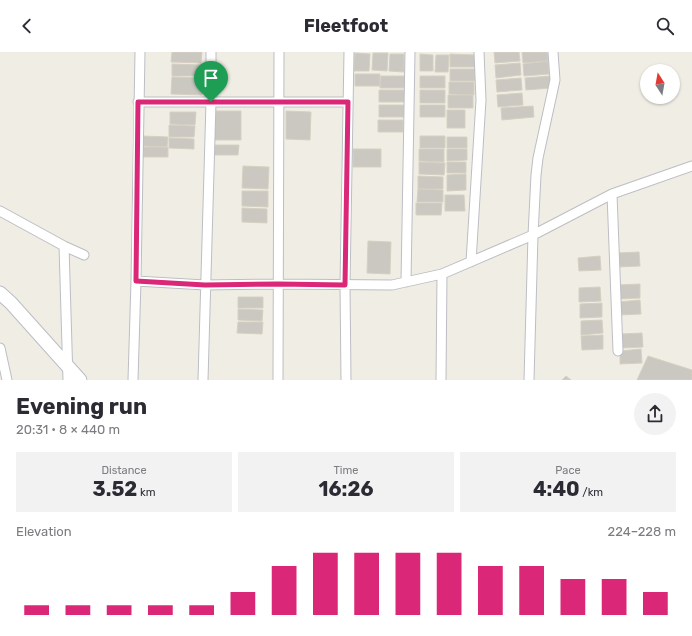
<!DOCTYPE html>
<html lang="en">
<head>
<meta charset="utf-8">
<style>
  :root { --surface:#fff; --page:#f2f2f3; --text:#2b2b33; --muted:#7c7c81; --accent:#db2777 }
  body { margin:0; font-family:Rubik,sans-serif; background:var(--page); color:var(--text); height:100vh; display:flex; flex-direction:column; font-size:15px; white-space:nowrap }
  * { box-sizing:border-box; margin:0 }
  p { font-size:13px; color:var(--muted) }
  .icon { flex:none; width:22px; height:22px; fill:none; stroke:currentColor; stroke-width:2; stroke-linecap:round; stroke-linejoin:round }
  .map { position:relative; height:328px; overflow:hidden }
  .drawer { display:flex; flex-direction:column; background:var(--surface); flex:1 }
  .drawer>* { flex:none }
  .needle { width:26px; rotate:349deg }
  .buttons { position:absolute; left:640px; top:12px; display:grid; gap:8px }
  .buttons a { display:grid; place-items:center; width:40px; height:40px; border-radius:50%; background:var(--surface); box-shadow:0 1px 3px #0004; font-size:20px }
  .pin { position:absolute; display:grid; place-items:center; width:34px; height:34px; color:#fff; margin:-41px -17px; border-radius:50% 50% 50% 0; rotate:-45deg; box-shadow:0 0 4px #0007 }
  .pin .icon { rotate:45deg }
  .round { display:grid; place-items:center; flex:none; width:42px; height:42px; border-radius:21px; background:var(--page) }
  .summary { display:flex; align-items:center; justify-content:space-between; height:68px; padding:0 16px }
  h1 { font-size:22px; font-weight:700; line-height:30px }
  .figures { display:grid; grid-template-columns:repeat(3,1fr); gap:6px; height:68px; padding:4px 16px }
  .figures div { display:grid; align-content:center; border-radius:0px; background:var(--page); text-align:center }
  .figures b { font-size:20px; font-weight:700 }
  .figures small { font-size:11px; font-weight:400 }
  .figures p { font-size:11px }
  .chart { height:112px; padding:8px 16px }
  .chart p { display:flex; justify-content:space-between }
  .chart svg { width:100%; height:72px; margin-top:4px; stroke:var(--accent); stroke-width:6 }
  header { display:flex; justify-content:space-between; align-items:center; height:52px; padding:0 16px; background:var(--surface); font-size:18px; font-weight:700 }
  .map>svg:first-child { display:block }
  .building { fill:#cbc8c1; stroke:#d5d0c2 }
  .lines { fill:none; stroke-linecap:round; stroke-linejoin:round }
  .street-casing { stroke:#bcbec4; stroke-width:11 }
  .secondary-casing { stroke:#babdc4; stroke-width:15 }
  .street { stroke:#fff; stroke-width:9 }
  .secondary { stroke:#fff; stroke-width:13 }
  .route-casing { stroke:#fff; stroke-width:8 }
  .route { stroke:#db2777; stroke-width:5 }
</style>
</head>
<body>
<header><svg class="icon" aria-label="back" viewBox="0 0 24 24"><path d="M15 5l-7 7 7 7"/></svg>Fleetfoot<svg class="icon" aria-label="search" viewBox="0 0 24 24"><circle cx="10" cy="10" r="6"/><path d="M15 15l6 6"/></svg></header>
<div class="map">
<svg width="692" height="328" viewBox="0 0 692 328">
  <rect width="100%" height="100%" fill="#f0eee4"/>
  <path class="building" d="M172,0H202L201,11L171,10Z
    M494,0H519L520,9L495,11Z
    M522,0H547L548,9L523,11Z
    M355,1L370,2L369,19H354Z
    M373,1H388L387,19L372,18Z
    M390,2H404V20L389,19Z
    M420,2L433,3V19H420Z
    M450,2L476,3V15H450Z
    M436,3H449L448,20H435Z
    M548,9L549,22L524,24L523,12Z
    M520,11L521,23L496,26L495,13Z
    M172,12L203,13V24H172Z
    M450,17H475V29H450Z
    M355,22H380V34H355Z
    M381,24H406V36H380Z
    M420,24H445V36H420Z
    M550,24L551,36L526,38L525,26Z
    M172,25L203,26L202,43L171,42Z
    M521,26L522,38L497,40L496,28Z
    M449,30H474V43L449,42Z
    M379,38H405L404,50H379Z
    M420,38H445V51H420Z
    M522,41L523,53L498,55L497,43Z
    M448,43H473V56H448Z
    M379,53H404V65H379Z
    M420,53H445V65H420Z
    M533,54L534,65L502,68L501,56Z
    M447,58H465V76H447Z
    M214,59H241V88H214Z
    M286,59L311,60L310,88L286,87Z
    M170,60H196L195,73L170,72Z
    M378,68H403V80H378Z
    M169,73L195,74L194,85H169Z
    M143,84L168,85L167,95L142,94Z
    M420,84H445V96H420Z
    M447,85H467V96H447Z
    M169,86L194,87V97L169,96Z
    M214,93H239L238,103H213Z
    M143,95H168V105H143Z
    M353,97H381V115H353Z
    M419,97H444V110L419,109Z
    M447,97H467V108L447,109Z
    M419,110L445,111L444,123L419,122Z
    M447,110H466V121H447Z
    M243,114L269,115L268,137L242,136Z
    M466,122V138L447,139V123Z
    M418,124L443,125V137H418Z
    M418,137L443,138V150H417Z
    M242,139H268V155L242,154Z
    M445,143H464L465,159H445Z
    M416,151H442L441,163H416Z
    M242,156L267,157V171L242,170Z
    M368,189L391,190L390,222L367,221Z
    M639,200L640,214L618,215L617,201Z
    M600,204L601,218L579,219L578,206Z
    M640,232V246L619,247L618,233Z
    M600,235L601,249L579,250V236Z
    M238,245H263V256H238Z
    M640,248L641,262L619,263L618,250Z
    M602,251V265L580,266V252Z
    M238,257L263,258L262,269L238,268Z
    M602,268L603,281L581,283V269Z
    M238,270H263L262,282L237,281Z
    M642,281L643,295L621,296L620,282Z
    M603,283V297L582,298L581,284Z
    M641,297L642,311L620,312V299Z
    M648,304L692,318V328H637Z
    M566,324L571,328H562Z"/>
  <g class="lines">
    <g class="street-casing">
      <path id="street" d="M138,50H348
        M612,142L618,299
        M0,159L64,194L84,203
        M64,194L68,328
        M471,210L481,48L479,0
        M136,229L205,233L278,232L392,233L442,222L533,183L612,142L692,114
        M406,230L410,0
        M0,296L7,328
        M133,328L136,229L140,0
        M203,328L211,50V0
        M278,328L279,0
        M346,328L345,233L349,0
        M441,328L442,222
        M529,328L533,183L536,123L538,106L555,28L553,0"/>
    </g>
    <g class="secondary-casing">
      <path id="secondary" d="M0,241L11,251L80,328"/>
    </g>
    <use href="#street" class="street"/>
    <use href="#secondary" class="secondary"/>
  </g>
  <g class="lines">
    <g class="route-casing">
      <path id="route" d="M138,50H348L345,233L278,232L205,233L136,229Z"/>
    </g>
    <use href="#route" class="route"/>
  </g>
</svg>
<div class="buttons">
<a><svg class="needle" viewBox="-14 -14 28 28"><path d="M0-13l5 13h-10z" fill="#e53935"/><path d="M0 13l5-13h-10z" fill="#7c7c81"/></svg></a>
</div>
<div class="pin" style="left:211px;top:50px;background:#1e9e55"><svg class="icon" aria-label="arrive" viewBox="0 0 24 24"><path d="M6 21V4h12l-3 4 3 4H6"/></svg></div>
</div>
<section class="drawer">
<div class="summary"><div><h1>Evening run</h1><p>20:31 · 8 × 440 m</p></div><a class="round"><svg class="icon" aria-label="share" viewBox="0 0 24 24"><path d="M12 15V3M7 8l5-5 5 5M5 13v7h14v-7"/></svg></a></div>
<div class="figures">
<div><p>Distance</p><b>3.52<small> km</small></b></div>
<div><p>Time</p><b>16:26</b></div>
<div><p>Pace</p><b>4:40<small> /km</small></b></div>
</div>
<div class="chart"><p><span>Elevation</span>224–228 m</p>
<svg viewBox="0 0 160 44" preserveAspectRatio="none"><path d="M5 44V38M15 44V38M25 44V38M35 44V38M45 44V38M55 44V30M65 44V14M75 44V6M85 44V6M95 44V6M105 44V6M115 44V14M125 44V14M135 44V22M145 44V22M155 44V30"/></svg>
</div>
</section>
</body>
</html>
